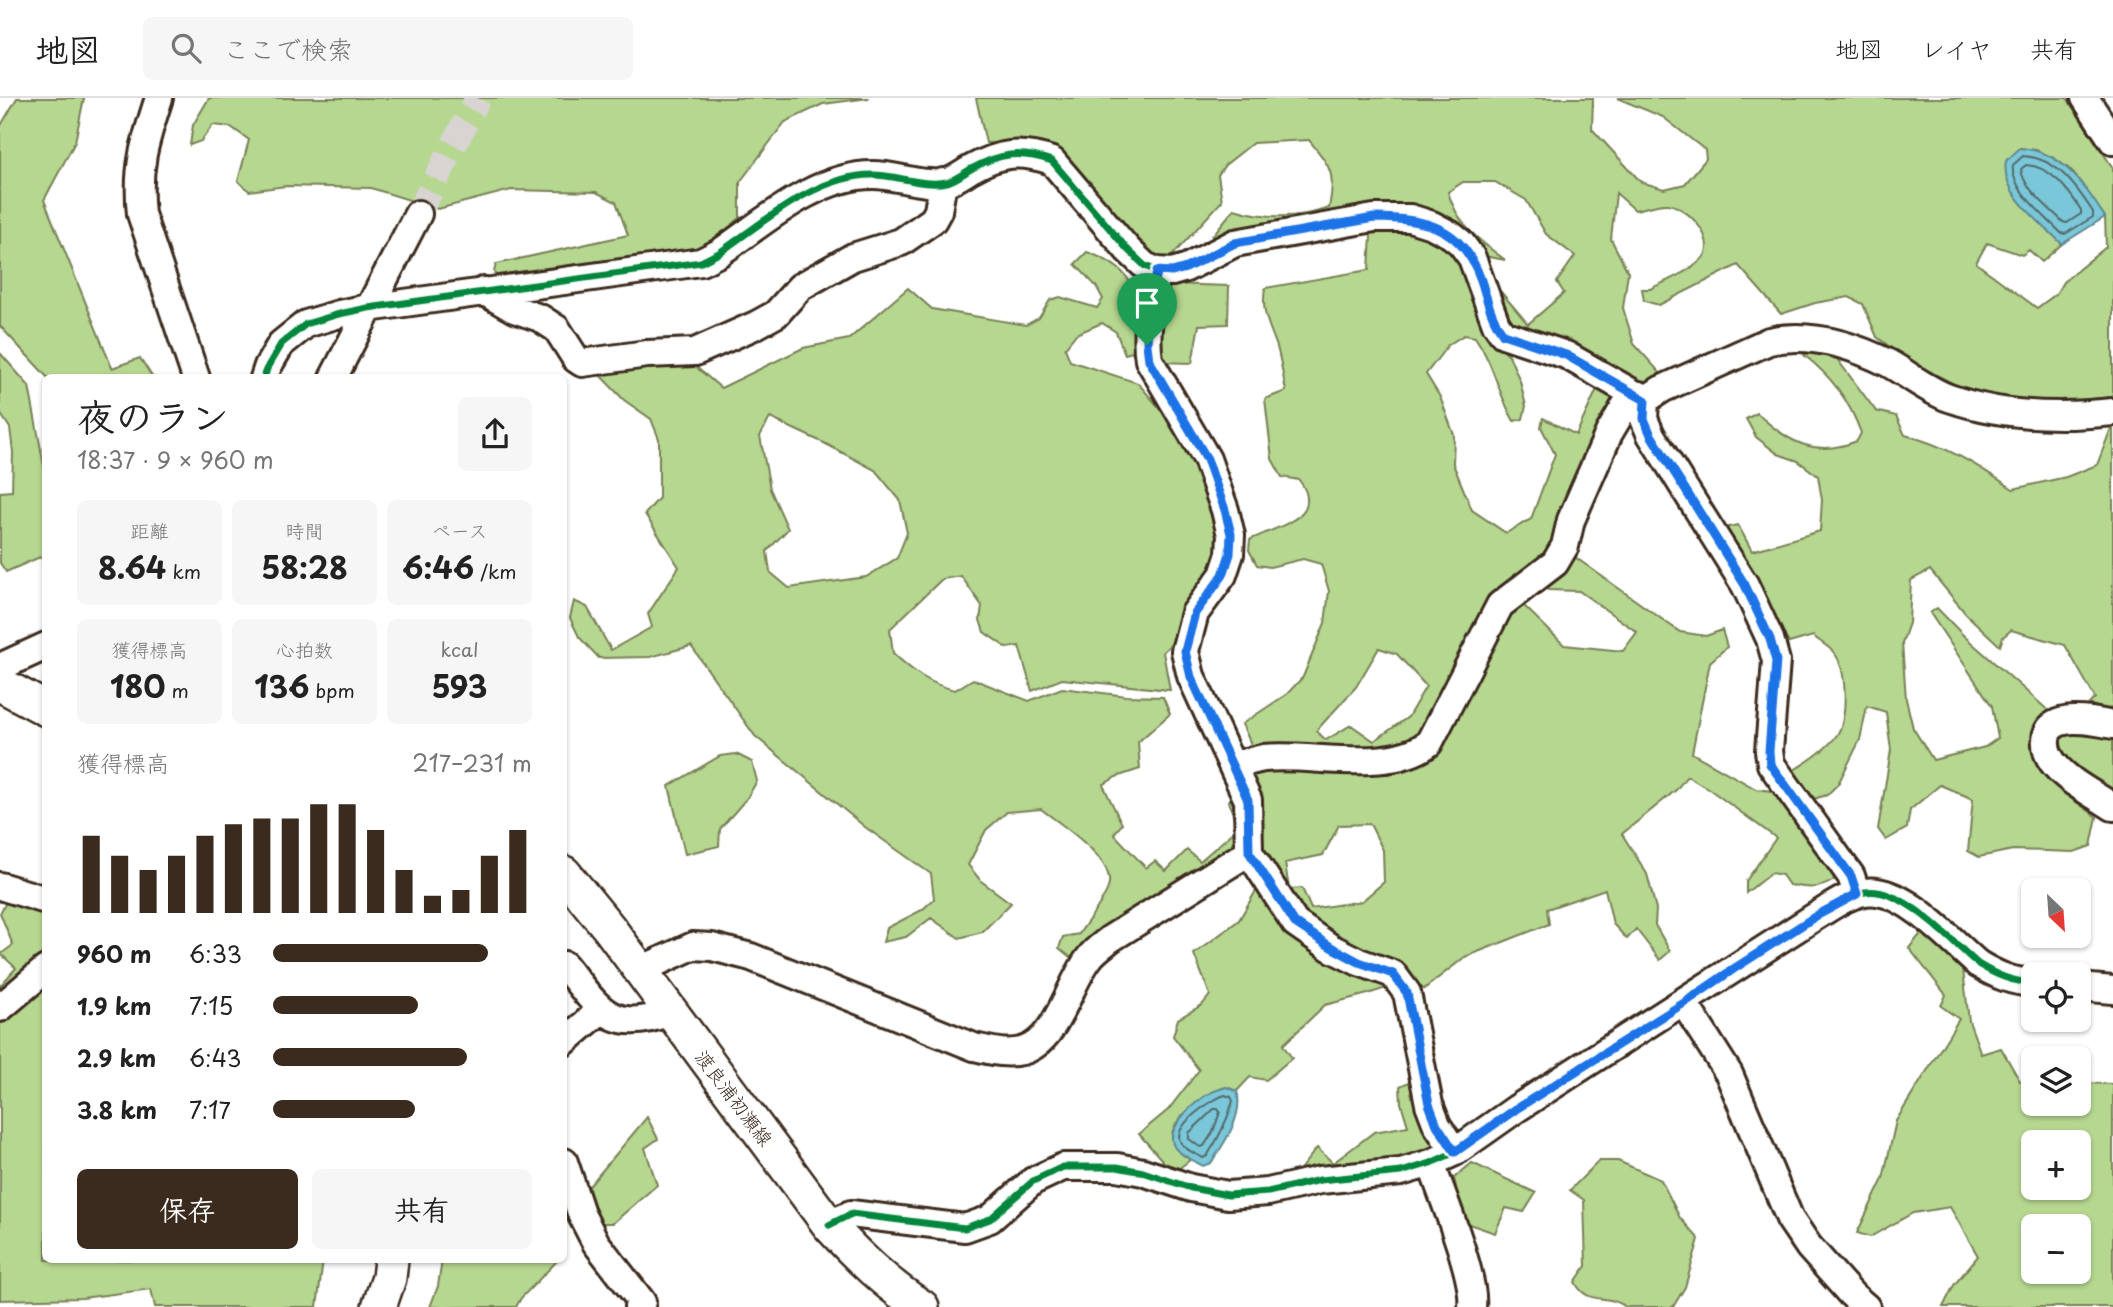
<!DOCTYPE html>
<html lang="ja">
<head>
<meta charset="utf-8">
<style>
  :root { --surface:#fff; --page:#f6f6f6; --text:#222; --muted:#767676; --line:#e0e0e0; --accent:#3b2a1e }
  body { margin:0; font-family:"Playpen Sans","Klee One",sans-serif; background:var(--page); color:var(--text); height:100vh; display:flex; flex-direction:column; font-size:26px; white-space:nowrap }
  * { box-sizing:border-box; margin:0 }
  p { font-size:23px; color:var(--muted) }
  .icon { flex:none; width:38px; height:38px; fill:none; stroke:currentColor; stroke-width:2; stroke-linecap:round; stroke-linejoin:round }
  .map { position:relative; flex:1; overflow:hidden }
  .side { position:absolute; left:42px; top:276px; width:525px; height:889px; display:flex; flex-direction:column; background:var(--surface); border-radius:10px; box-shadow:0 2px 5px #0004 }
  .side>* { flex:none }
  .needle { width:46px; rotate:155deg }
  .buttons { position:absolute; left:2021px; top:780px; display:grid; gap:14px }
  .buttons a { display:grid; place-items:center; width:70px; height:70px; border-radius:10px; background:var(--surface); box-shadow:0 2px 5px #0004; font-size:35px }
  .pin { position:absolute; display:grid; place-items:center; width:60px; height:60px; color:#fff; margin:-72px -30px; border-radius:50% 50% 50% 0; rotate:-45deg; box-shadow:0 0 7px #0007 }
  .pin .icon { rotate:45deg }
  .round { display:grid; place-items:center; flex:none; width:74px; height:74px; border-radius:10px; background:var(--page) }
  .summary { display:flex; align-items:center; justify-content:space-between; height:119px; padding:0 35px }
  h1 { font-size:38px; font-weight:700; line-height:52px }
  .metrics { display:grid; grid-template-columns:repeat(3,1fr); gap:10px; height:119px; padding:7px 35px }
  .metrics div { display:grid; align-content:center; border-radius:10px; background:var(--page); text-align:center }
  .metrics b { font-size:30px; font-weight:700 }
  .metrics small { font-size:19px; font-weight:400 }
  .metrics p { font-size:19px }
  .chart { height:196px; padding:14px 35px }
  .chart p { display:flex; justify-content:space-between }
  .chart svg { width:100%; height:126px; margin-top:7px; stroke:var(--accent); stroke-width:6 }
  .action { display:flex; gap:14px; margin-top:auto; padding:14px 35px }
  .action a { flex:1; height:80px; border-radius:10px; background:var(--accent); color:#fff; font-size:28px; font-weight:700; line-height:80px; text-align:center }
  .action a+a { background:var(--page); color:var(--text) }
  ul { padding:0 35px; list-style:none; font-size:23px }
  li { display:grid; grid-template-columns:112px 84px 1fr; align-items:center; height:52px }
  li i { height:18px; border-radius:9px; background:var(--accent) }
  header { display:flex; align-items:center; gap:42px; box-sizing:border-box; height:98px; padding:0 35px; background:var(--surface); border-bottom:2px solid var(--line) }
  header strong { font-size:33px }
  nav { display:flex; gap:38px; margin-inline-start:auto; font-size:24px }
  .search { width:490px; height:63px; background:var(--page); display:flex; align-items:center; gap:18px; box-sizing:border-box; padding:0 24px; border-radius:10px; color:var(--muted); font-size:26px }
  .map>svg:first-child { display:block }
  .green { fill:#b6d790; stroke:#788057; stroke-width:2; fill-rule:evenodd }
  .water { fill:#7ac7d9; stroke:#61888e; stroke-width:2 }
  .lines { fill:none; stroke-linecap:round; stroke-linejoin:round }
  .shore { stroke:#546969; stroke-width:2 }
  .minor-tunnel { stroke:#d8d4d2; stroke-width:26; stroke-dasharray:26 13; stroke-linecap:butt }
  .minor-casing { stroke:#3b2a1e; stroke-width:32 }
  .major-casing { stroke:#3b2a1e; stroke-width:38 }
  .minor { stroke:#fff; stroke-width:26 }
  .major { stroke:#fff; stroke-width:33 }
  .cycleway-casing { stroke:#fff; stroke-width:11 }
  .cycleway { stroke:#00873e; stroke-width:7 }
  .route-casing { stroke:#fff; stroke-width:14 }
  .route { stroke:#1a73e8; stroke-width:9 }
  .labels { text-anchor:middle; stroke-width:5; stroke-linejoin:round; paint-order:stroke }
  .street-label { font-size:19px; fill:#3b2a1e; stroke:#fff }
</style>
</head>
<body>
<header>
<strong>地図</strong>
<div class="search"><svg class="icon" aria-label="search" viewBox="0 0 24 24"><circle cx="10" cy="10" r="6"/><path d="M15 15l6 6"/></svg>ここで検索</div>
<nav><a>地図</a><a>レイヤ</a><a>共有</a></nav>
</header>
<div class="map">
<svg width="2113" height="1209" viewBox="0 0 2113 1209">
  <rect width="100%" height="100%" fill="#fff"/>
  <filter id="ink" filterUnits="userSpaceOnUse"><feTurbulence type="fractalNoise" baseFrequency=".0143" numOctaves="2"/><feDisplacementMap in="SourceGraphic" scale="14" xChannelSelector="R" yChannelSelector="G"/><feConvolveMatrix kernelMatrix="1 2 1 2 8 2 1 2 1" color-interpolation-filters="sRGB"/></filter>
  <g filter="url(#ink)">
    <path class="green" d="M17,0H84L75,44L44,102L112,270L140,260L153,280H48L0,228V29Z
      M209,0H869L823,6L785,24L740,84V120L713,143L682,156L606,164L498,181L494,174L496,166L628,137L616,104L596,94L511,92L438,111L371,90L286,88L249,93L238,83L249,42L231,29L213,27L201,43L190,47L193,27Z
      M976,0H1593L1592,31L1641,84L1664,91L1685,86L1706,61L1705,52L1663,19L1617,0H2067L2113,70V299L2022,307L1966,292L1907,262L1877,239L1863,206L1849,199L1815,205L1781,216L1738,167L1659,207L1644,203L1642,191H1650C1664,184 1701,169 1706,155C1712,135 1686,109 1668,106C1658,105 1644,111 1635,112L1616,95L1611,141L1628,174L1623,210L1634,246L1663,278L1647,284L1623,280L1514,234L1491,197L1501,194L1528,226L1564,195L1557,184L1575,158L1546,136L1526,102L1495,84H1463L1448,94C1458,128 1478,141 1505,162L1479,157L1434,111L1416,112L1213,145L1212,138L1234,111C1266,121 1297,121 1329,110C1336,74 1331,70 1309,42L1253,45L1225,67L1218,77L1222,103L1170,160L1162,162L1146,157L1058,55L1040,44L986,45ZM2020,50L2036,52L2054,60L2072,73L2105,119L2106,149L2063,184L2056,196L2037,210L1976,165L1987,145L2022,157L2029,152L2042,164L2062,146L2020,103Z
      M1401,131L1449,149L1465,172L1493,242L1509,257L1520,283L1526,308L1523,321L1514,323C1498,296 1494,266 1475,239L1464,237L1448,247L1426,276L1440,299L1454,337L1453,366L1472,412L1506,435L1531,421L1555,356L1541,329L1543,320L1576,337L1598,289L1612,298L1616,306L1558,447L1680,534L1706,538L1722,532L1727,549L1710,564L1692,655L1756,691L1773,693L1831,766L1834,782C1819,792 1807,790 1789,787L1782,777L1771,775L1746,795V783L1776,740L1709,691L1687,678L1676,692L1622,736L1647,776L1656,811L1655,827L1670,853L1660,862L1636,831L1627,841L1613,826L1605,791L1547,811L1549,826L1465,859L1424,891L1407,883L1368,896L1325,907L1283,947L1292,960L1266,982L1250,979L1237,993L1226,989C1208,995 1162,1024 1174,1047C1177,1053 1185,1057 1190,1062L1177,1072L1168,1069L1139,1036L1168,1012L1199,972L1173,938L1178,921L1202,907L1210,897L1194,856L1239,822L1257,791L1272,780L1254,748L1075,863L1059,850L1063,839L1079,836C1088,822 1102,806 1108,790C1118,762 1060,726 1041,711L1007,714L986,732L968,767L981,783L1011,805L982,834L959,840L931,820L906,839L883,844L887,830L922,812L934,801L931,776L865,729L755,638L691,548L650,559L599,560L579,539L570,520L574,503L587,509L611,552L652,529L648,516L679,469L645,416L659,400V341L651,321L624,302L595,272L689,263L721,290L803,250L849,241L908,190L932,211L1026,227L1039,220L1050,202L1060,199L1097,210L1103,201L1096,188L1075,166L1087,154C1142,174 1139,200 1136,253L1125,256L1116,234L1102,225L1076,236L1065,250L1070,263L1138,285L1176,329L1195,359L1220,434V450L1213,470L1177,540L1163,554L1170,592L1062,581L1032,593L1019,548L1007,550L984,534L980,522L982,508L961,478L942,481L890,531L893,555C912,573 929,586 955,592L973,581L1029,603L1062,590L1127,598L1163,599L1170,616L1138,644L1140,671L1116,679L1103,687L1122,726L1114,736L1146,770L1155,763L1166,773L1187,752L1200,763L1237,731L1229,703L1246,674L1262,671L1242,626L1287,596L1303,579L1325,525L1329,493L1321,466L1303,461L1270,469L1257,467L1249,452L1250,442C1277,428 1327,419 1299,382L1282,379L1272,361L1265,301L1286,293C1283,278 1281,263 1277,249C1269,226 1261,215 1265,190L1369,172L1371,136ZM770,320L824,345L875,372L900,402L907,435L897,460L866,479L789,490L770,474L767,453L788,431L770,391L760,338ZM1527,478L1548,492L1579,493L1637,534L1623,553L1564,547L1509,493ZM1379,550L1397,556L1426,588L1408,619L1374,643L1351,627L1326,642L1316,633L1356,589ZM1370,726L1383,752L1384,784L1362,803L1311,811L1302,790L1289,791L1285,765L1323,757L1339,727Z
      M1170,186L1229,188L1228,226L1199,227L1192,265L1159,264L1155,238Z
      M1817,251L1834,257L1876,313L1896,318L1905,337C1947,348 1977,367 2013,391L2066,379L2097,367L2113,325V609L2107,612L2089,606L2095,600L2065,547L2011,532L2003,539L2000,548L1966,516L1930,472L1911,482L1909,525L1902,545L1906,601L1913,630L1933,662L1985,649L1998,640L1992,608L1930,515L1937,510L1964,538L2051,615C2007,667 2059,690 2097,719L2091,748L2074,754L2013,752L1979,759L1968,753L1973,701L1940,687L1910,712L1907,730L1886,742L1878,731L1891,652L1886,614L1867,608L1860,642L1838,686L1827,697L1810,702L1794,672C1809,663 1827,651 1837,637C1848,619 1847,572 1835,556C1830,549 1820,544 1813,538L1789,545L1720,431L1738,427L1752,453L1820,433L1822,402L1818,378L1798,363L1778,356L1756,339L1746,321L1757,315C1787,344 1815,360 1857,343L1861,335C1849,302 1832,279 1804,257Z
      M0,255L29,288L45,373V464L40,459L6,474L0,465V394L12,393L13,354L10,330L0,315Z
      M2088,633L2113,638V698L2067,664L2058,651L2061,641L2071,635Z
      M736,656L752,664L757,683L747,700L720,731L719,748L685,756L669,688L720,658Z
      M7,803L45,811L46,1162H323L317,1209H155L151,1191L82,1200L0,1202V888L16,870L1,856L13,847L0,815Z
      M1923,833L1963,872L1969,923L1981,956L2001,950L2020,983L2033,984L2034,1006H2079V985L2113,986V1209H1943L1954,1187L1978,1158L1950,1109L1913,1115L1870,1139L1857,1135L1883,1081L1896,1023L1959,921L1941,908L1946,897L1909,850ZM2034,1045H2079V1090H2034ZM2034,1129H2079V1174H2034Z
      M1415,981L1440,1046L1392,1069L1298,1074L1317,1050L1333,1065L1374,1034L1408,1028L1401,1005L1400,988Z
      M647,1019L658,1041L645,1050L657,1087L613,1125H602L586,1092Z
      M1599,1063H1618L1661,1082L1680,1120L1699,1141L1685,1189L1673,1209H1626C1606,1194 1588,1209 1575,1184L1586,1168L1584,1102L1570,1092Z
      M1472,1065L1536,1095L1524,1114L1506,1110L1495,1135L1463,1124L1454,1080Z
      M442,1162H558L521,1200L516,1209H430L438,1188Z"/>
    <path class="water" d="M2020,50C2064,54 2083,86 2105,119L2062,146C2041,124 2000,96 2006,63Z
      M1226,989L1237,993C1244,1017 1224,1046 1211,1065L1203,1068C1194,1063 1182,1058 1175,1050C1162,1032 1196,1002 1210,995C1215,992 1221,991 1226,989Z"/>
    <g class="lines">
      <path class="shore" d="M2023,58C2057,60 2076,88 2093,114V119L2065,136L2061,135C2046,119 2009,90 2013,67Z
        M2026,67C2051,68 2069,93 2081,112V116L2067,125L2063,124C2050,110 2023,91 2021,71Z
        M1225,997L1231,999L1233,1003C1227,1023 1219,1040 1207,1058L1203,1060C1196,1056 1183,1051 1180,1043C1173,1027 1212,1001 1225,997Z
        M1214,1011H1218L1220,1014L1213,1034L1204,1048L1200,1049L1189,1041V1035Z"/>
      <path class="minor-tunnel" d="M418,116L478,0"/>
      <g class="minor-casing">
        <path id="minor" d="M159,0C145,43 136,70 141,116L196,280
          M2085,0L2113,43
          M1157,173C1152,203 1144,232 1149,262L1207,361L1225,412L1231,437L1230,456L1223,477L1195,515L1185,553L1191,578L1248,702L1249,754L1295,825L1331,850L1359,864L1393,876L1407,895L1429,1006L1437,1027L1455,1054
          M483,193L514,211L540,220L557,231L576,261L582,265L647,256L695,254L756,227L776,216L800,189L853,159L901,144L933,122L938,113L943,84
          M264,280L268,268L281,246L306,226L339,216L368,210L701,164L719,155C764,124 816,77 873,77C898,77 922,89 947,84C955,82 964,75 971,71C1000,55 1019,52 1052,63L1128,152L1145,168L1157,173L1172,174L1186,170L1235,145L1374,120H1410L1432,127L1451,137L1461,145L1472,160L1496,226L1503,236L1566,257L1645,302
          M333,280L418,116
          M0,569L46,548
          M2113,627C2095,623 2048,613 2046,641C2045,651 2049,660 2055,667C2070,685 2094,696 2113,709
          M1233,667C1243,665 1254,662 1264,660C1312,655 1389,676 1429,645L1500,507L1555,465L1565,448L1571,422L1609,335L1625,308L1639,297
          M0,788L46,802
          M1857,796L1851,778L1771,666L1769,653L1776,563L1770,541L1745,487L1651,337L1644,321L1645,302L1662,291L1769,243C1809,234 1852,247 1888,265C1908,276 1927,292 1949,300C2001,318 2058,320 2113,314
          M564,867C598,908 609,938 670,914
          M640,872L693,848L712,849L751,859L974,949C989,952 1005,957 1022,953C1058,943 1068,886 1090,859C1095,852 1103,847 1110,841L1249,754
          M2079,889L2113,892
          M1684,905L1729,976L1790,1121L1809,1149L1851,1196L1866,1209
          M0,910L46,871
          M564,944L601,912
          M564,1064L582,1118L596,1145L642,1204L638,1209
          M1431,1065C1442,1098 1476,1179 1472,1209
          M829,1127L851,1116L965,1130L990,1121L1033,1083L1063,1069H1117L1143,1074L1191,1090L1228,1097L1268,1094L1320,1082L1401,1074L1431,1065L1455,1054L1516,1011L1816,818C1831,809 1847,797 1865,794C1903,788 1951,843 1978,866C1996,877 2012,884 2034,885"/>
      </g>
      <g class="major-casing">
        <path id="major" d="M0,586L46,611
          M564,775L609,830L829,1127C858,1159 886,1186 922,1209
          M379,1209L389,1180L391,1162"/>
      </g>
      <use href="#minor" class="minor"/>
      <use href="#major" class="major"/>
      <g class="cycleway-casing">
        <path id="cycleway" d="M264,280L268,268L281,246L306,226L339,216L368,210L701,164L719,155C764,124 816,77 873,77C898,77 922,89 947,84C955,82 964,75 971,71C1000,55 1019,52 1052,63L1128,152L1145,168L1157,173L1172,174L1186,170L1235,145L1374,120H1410L1432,127L1451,137L1461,145L1472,160L1496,226L1503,236L1566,257L1645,302
          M829,1127L851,1116L965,1130L990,1121L1033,1083L1063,1069H1117L1143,1074L1191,1090L1228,1097L1268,1094L1320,1082L1401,1074L1431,1065L1455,1054L1516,1011L1816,818C1831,809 1847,797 1865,794C1903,788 1951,843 1978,866C1996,877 2012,884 2034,885"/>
      </g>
      <use href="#cycleway" class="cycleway"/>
    </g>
  </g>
  <g class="lines" filter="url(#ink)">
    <g class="route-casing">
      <path id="route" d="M1374,120C1426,121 1462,128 1481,182C1487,201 1491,220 1503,236L1566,257L1645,302L1644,321L1651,337L1745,487L1770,541L1776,563L1769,653L1770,666L1851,778L1857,796L1816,818L1735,870L1684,905L1516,1011L1455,1054L1437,1027L1429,1006L1407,895L1393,876L1359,864L1331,849L1295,825L1249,754L1248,702L1191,579L1185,553L1195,515L1223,477L1230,456L1231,436L1225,412L1207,361L1149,262L1147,247L1148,225L1157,173L1172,174L1186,170L1235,145Z"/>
    </g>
    <use href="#route" class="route"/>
  </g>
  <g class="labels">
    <g class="street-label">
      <text transform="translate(734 1000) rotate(53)" y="7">渡良浦初瀬線</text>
    </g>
  </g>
</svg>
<div class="buttons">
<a><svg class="needle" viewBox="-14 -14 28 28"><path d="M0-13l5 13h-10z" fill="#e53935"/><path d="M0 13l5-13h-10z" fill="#767676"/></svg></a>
<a><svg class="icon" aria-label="locate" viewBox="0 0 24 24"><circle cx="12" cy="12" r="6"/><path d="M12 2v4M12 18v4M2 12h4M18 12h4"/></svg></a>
<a><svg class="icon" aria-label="layers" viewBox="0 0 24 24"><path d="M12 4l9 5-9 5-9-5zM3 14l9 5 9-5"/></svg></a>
<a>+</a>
<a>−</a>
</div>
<div class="pin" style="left:1147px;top:247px;background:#1e9e55"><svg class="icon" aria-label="arrive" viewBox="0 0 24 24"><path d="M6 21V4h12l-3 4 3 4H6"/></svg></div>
<section class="side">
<div class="summary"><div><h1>夜のラン</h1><p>18:37 · 9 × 960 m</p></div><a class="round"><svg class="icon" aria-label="share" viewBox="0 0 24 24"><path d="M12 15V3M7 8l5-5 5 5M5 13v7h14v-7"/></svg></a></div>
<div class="metrics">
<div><p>距離</p><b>8.64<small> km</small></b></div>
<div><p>時間</p><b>58:28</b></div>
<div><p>ペース</p><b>6:46<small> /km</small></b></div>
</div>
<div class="metrics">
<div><p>獲得標高</p><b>180<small> m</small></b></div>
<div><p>心拍数</p><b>136<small> bpm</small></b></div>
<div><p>kcal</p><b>593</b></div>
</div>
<div class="chart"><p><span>獲得標高</span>217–231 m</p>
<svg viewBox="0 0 160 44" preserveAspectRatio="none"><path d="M5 44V17M15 44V24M25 44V29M35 44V24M45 44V17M55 44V13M65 44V11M75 44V11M85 44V6M95 44V6M105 44V15M115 44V29M125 44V38M135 44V36M145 44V24M155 44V15"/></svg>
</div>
<ul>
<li><b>960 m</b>6:33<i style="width:83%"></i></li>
<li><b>1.9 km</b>7:15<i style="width:56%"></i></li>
<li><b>2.9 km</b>6:43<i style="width:75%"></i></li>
<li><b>3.8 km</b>7:17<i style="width:55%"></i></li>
</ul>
<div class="action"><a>保存</a><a>共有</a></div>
</section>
</div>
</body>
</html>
